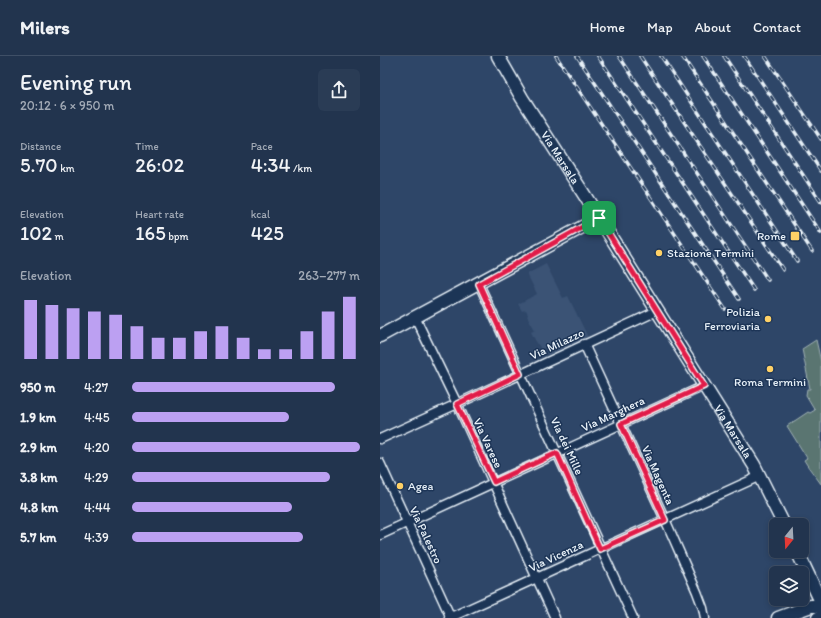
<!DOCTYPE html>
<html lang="en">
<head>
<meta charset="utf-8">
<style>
  :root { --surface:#22344e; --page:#2a3c55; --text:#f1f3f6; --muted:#a2aab6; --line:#3f4f66; --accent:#bca0f2 }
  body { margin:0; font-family:Itim,sans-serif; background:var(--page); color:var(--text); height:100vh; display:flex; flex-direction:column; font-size:15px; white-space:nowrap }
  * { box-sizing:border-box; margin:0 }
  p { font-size:13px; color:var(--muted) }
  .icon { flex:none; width:22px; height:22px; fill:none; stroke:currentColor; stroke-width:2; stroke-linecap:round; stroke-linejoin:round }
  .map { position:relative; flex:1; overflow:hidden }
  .details { display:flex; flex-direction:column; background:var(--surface); width:380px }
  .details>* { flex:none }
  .needle { width:26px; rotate:198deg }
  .buttons { position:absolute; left:389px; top:462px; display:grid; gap:8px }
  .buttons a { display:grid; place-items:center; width:40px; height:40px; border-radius:6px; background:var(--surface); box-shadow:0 2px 6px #0003,0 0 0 1px var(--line); font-size:20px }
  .pin { position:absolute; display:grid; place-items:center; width:34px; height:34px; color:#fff; margin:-17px; border-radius:8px; box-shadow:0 2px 6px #0006 }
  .round { display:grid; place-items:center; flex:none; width:42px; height:42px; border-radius:6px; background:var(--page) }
  .headline { display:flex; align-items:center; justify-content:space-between; height:68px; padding:0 20px }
  h1 { font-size:22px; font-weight:600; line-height:30px }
  .stats { display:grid; grid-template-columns:repeat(3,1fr); gap:6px; height:68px; padding:4px 20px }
  .stats div { display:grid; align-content:center }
  .stats b { font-size:20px; font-weight:600 }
  .stats small { font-size:11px; font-weight:400 }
  .stats p { font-size:11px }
  .chart { height:112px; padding:8px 20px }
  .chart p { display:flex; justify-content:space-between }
  .chart svg { width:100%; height:72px; margin-top:4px; stroke:var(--accent); stroke-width:6 }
  ul { padding:0 20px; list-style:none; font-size:13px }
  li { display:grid; grid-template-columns:64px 48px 1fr; align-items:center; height:30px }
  li i { height:10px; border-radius:5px; background:var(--accent) }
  header { display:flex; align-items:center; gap:24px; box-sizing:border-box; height:56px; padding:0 20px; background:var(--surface); border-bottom:1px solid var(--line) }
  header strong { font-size:19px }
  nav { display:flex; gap:22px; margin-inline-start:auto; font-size:14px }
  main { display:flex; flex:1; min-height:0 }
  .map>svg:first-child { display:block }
  .built { fill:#3a5274 }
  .green { fill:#5a7471; stroke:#a1b2b4 }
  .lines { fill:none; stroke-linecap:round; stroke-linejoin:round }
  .street-casing { stroke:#e8f1f8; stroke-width:11 }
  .secondary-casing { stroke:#e8f1f8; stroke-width:15 }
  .street { stroke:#1d3557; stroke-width:8 }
  .secondary { stroke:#1d3557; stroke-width:12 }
  .rail-casing { stroke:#e8f1f8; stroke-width:3.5 }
  .rail { stroke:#1d3557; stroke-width:2; stroke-dasharray:6; stroke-linecap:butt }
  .route-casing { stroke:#fff; stroke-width:8 }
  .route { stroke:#e11d48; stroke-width:5 }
  .poi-dot { fill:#ffd166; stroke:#1d3557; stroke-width:1.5 }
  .labels { text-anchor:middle; stroke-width:3; stroke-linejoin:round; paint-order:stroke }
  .street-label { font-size:12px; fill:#e8f1f8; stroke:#1d3557 }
  .poi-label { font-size:12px; fill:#e8f1f8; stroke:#1d3557; text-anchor:end }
</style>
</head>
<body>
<header>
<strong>Milers</strong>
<nav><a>Home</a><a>Map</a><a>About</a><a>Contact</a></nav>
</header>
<main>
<section class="details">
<div class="headline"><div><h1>Evening run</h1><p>20:12 · 6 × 950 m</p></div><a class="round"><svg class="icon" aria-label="share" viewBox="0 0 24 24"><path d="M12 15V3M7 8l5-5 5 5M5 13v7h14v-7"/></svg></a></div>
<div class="stats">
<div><p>Distance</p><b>5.70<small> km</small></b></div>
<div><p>Time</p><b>26:02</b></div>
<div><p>Pace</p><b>4:34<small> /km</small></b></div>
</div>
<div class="stats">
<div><p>Elevation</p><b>102<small> m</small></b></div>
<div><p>Heart rate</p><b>165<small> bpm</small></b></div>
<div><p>kcal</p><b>425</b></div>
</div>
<div class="chart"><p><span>Elevation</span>263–277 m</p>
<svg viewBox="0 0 160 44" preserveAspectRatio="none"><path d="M5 44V8M15 44V11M25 44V13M35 44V15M45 44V17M55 44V24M65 44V31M75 44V31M85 44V27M95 44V24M105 44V31M115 44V38M125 44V38M135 44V27M145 44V15M155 44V6"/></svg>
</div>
<ul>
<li><b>950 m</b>4:27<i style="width:89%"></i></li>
<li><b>1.9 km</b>4:45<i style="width:69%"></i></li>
<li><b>2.9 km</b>4:20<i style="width:100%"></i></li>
<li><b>3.8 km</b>4:29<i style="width:87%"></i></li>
<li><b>4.8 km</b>4:44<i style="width:70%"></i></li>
<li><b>5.7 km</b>4:39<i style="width:75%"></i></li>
</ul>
</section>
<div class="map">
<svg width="441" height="562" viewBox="0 0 441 562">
  <rect width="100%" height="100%" fill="#2e4668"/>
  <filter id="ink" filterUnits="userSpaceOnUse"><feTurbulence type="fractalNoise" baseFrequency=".025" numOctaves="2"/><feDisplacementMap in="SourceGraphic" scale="8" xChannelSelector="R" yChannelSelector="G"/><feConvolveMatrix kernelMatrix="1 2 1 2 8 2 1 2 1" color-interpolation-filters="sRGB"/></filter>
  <g filter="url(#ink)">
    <path class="built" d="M166,208L183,242L188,240L208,281L168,299L165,292L161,293L155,284L151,276L155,274L147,260L148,259L146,254L142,255L138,248L157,238L147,218Z"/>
    <path class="green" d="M436,284L441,306V428C435,419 429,413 424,404L427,402L407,370L428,356L430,357L435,354L426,339L427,333H430L422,293Z"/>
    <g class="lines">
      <g class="street-casing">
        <path id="street" d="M99,228L253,562
          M35,261L80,354L175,562
          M204,288L288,470L317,536L323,552L325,562
          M0,383L77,348L277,255
          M0,407L71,562
          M0,479L324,330
          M69,562L380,420"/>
      </g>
      <g class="secondary-casing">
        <g id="secondary">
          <path id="s1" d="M118,0L142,42L214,154L374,409L404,469"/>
          <path d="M0,280L219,162"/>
          <path d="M417,495L441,546"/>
          <path d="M398,562L431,550H441"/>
          <path d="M438,562L441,561"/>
        </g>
      </g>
      <use href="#street" class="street"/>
      <use href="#secondary" class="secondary"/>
      <g class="rail-casing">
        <path id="rail" d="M176,0L345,253
          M197,0L359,243
          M218,0L374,234
          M239,0L388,224
          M260,0L403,214
          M281,0L417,205
          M302,0L432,195
          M323,0L441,177
          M344,0L441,146
          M364,0L441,115
          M385,0L441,83"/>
      </g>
      <use href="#rail" class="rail"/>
    </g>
  </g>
  <g class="lines" filter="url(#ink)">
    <g class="route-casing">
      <path id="route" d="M219,162L324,330L241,368L285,464L220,493L177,397L114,426L77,348L140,318L99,228Z"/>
    </g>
    <use href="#route" class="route"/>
  </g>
  <g class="poi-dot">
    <rect x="410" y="175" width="10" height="10" rx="2"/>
    <circle cx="279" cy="197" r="4"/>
    <circle cx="388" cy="263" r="4"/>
    <circle cx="390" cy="313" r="4"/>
    <circle cx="20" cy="430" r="4"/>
  </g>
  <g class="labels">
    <g class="street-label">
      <text dy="4" stroke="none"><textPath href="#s1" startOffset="119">Via Marsala</textPath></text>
      <text transform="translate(177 288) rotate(-25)" y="4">Via Milazzo</text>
      <text transform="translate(233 358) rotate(-25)" y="4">Via Marghera</text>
      <text dy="4" stroke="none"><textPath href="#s1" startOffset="443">Via Marsala</textPath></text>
      <text transform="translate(108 387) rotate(65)" y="4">Via Varese</text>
      <text transform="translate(187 390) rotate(65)" y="4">Via dei Mille</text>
      <text transform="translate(278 419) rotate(66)" y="4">Via Magenta</text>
      <text transform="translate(46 479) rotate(65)" y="4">Via Palestro</text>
      <text transform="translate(176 500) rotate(-25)" y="4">Via Vicenza</text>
    </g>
    <g class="poi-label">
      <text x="406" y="184">Rome</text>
      <text x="287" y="201" text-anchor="start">Stazione Termini</text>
      <text x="380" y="260">Polizia<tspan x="380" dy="14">Ferroviaria</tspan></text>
      <text x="390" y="330" text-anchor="middle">Roma Termini</text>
      <text x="28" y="434" text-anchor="start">Agea</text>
    </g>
  </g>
</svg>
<div class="buttons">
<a><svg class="needle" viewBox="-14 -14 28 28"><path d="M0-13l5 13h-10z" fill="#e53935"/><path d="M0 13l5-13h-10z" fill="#a2aab6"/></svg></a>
<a><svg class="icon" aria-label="layers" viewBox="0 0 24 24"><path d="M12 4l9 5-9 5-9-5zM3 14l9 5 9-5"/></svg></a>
</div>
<div class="pin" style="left:219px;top:162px;background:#1e9e55"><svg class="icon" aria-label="arrive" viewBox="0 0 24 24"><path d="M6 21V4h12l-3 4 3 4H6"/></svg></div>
</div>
</main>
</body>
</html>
